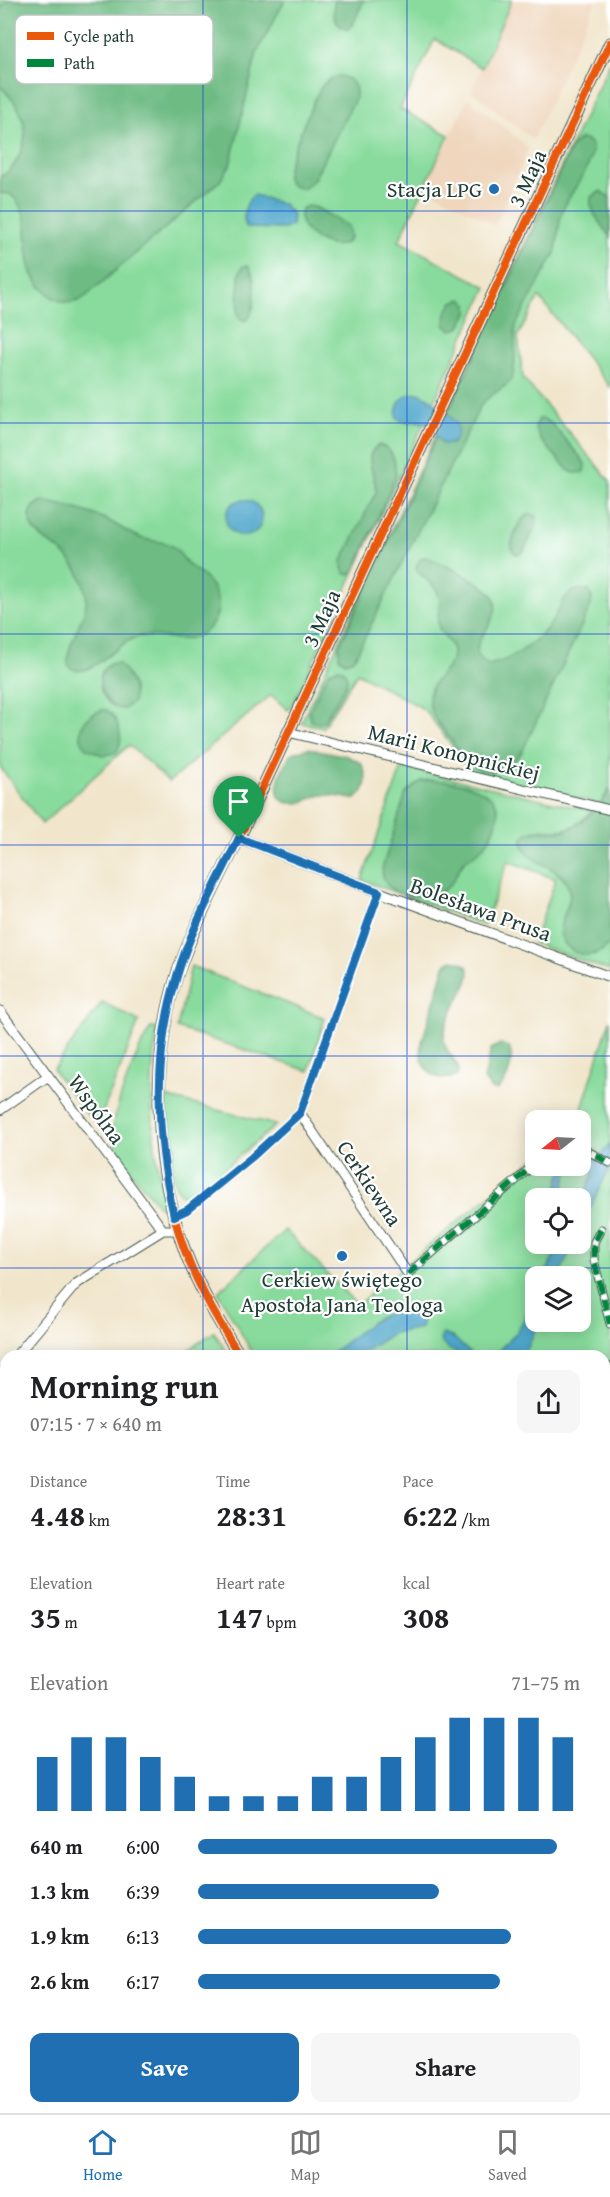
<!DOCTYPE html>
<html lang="en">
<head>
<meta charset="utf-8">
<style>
  :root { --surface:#fff; --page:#f6f6f6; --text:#202124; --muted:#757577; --line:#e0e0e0; --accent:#1f6fb2 }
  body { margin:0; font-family:"Gentium Book Plus",serif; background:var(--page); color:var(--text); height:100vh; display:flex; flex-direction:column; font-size:22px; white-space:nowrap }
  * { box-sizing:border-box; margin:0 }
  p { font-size:20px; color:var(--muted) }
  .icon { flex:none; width:33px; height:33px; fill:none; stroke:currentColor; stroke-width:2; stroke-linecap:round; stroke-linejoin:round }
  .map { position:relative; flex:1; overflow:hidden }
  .side { position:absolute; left:0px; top:1350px; width:610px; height:764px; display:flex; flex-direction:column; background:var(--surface); border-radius:18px 18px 0 0; box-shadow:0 3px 15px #0003 }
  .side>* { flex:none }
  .needle { width:39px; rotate:252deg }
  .tools { position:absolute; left:525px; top:1110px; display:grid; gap:12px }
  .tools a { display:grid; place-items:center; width:66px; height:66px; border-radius:12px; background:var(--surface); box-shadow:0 3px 15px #0003; font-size:30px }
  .pin { position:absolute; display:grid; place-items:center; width:51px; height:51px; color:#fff; margin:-62px -26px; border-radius:50% 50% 50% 0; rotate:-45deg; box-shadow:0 0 6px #0007 }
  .pin .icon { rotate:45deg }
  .round { display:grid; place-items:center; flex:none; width:63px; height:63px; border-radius:12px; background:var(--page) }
  .head { display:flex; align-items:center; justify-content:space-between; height:102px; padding:0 30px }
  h1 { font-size:33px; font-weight:700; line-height:45px }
  .figures { display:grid; grid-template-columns:repeat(3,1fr); gap:9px; height:102px; padding:6px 30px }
  .figures div { display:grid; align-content:center }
  .figures b { font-size:30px; font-weight:700 }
  .figures small { font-size:16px; font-weight:400 }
  .figures p { font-size:16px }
  .chart { height:168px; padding:12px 30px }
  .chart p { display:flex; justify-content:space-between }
  .chart svg { width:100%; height:108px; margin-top:6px; stroke:var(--accent); stroke-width:6 }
  .button { display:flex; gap:12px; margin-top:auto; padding:12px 30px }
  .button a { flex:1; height:69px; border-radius:12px; background:var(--accent); color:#fff; font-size:24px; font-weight:700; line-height:69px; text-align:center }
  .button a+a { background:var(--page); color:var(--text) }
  ul { padding:0 30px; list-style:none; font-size:20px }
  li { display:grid; grid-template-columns:96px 72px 1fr; align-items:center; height:45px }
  li i { height:15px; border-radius:8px; background:var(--accent) }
  .dock { display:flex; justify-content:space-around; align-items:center; height:84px; border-top:2px solid var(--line); background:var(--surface); font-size:16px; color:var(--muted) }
  .dock a { display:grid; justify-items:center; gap:3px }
  .dock .on { color:var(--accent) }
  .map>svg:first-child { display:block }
  .built { fill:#efd6bc }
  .green { fill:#88db9c; stroke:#548c68; stroke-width:1.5; fill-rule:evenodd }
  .forest { fill:#6ebb84; stroke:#467c5c; stroke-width:1.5 }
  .water { fill:#4ea6cb; stroke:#367280; stroke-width:1.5 }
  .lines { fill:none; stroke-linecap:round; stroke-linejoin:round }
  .stream { stroke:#4ea6cb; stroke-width:3 }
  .pedestrian-casing { stroke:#3e564b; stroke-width:9 }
  .minor-casing { stroke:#3e564b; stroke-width:11 }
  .tertiary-casing { stroke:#3e564b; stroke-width:13 }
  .pedestrian { stroke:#fff; stroke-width:7 }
  .minor { stroke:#fff; stroke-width:9 }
  .tertiary { stroke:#fff; stroke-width:10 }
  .quiet { stroke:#00873e; stroke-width:6; stroke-dasharray:12 6; stroke-linecap:butt }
  .cycleway-casing { stroke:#fff; stroke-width:11 }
  .cycleway { stroke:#e8590c; stroke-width:8 }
  .route-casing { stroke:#fff; stroke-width:12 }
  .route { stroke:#1f6fb2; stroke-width:8 }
  .grid { fill:none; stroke:#1d4ed8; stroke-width:1.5; stroke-opacity:0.55 }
  .poi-dot { fill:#1f6fb2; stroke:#fff; stroke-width:2 }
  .labels { text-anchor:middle; stroke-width:4.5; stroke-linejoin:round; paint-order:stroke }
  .street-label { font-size:22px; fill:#1f3d34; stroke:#fff }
  .poi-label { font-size:22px; fill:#1f3d34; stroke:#fff; text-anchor:end }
  .key { fill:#fff; stroke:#bcc5c2; stroke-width:1.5 }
  .key-label { font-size:16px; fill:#1f3d34 }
</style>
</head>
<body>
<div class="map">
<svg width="610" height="2113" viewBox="0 0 610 2113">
  <rect width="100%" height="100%" fill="#fff"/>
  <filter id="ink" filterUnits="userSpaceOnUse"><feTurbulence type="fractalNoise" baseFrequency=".0167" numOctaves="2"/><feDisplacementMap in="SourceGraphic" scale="12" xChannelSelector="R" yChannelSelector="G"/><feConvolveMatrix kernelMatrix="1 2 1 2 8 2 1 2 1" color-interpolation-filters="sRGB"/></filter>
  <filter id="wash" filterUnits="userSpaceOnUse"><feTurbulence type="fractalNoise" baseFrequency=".008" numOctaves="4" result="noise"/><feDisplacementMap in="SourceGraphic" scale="24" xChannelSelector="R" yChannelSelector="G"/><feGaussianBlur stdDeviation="1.35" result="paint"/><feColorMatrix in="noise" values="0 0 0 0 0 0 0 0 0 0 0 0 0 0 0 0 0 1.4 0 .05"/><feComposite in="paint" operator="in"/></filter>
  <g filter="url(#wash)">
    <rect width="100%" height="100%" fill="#f1e6cc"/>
    <path class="built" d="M512,0H596L533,140L471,91Z
      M468,98L529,148L495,225L425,187Z"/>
    <path class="green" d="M0,0H512L482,68L435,39L400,109L449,135L399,241L487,287L296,698L288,710L271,695L169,782L129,745L42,824L0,767Z
      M610,62V387L539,297L518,336L523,378L610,481V788L600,804L473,773L424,709L357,673L323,727L301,723Z
      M402,767L592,811C574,829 566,833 541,829L529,855C553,870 582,881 565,914L603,950L610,943V971L533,943L556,879L508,861L484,925L362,880Z
      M191,966L325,1018L309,1071L177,1028Z
      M102,1002L139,1021L102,1114L100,1118L95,1120L86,1113L53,1070Z
      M610,1020V1680L605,1683L604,1356H254L218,1292L285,1230L357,1305L535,1158L536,1166H580V1120H578ZM536,1198H580V1244H536ZM536,1276H580V1322H536Z
      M151,1028H155L157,1032C147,1089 152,1144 164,1200L161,1208L157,1204C143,1186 118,1159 113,1138C109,1118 139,1046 151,1028Z
      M166,1097L276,1125L195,1193L185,1197C166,1189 166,1117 166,1097Z
      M214,1332L229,1356H180Z
      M6,1570V1957L2,1959L6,1966V2083L0,2087V1578Z"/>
    <path class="forest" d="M7,0H285L257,52L230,165L220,181L93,290C88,295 81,301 74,302C54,306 35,284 30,267C23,242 33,213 10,194L0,193V178C23,162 32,134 18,108C14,99 6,93 0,86V10Z
      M335,0H364L353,24L348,29C334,26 332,12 335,0Z
      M339,76C351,78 357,84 356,97L314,179L305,188C297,189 289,186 287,177C285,167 315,94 323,85C327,80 332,77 339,76Z
      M580,139L586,140L591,144C597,160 574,188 566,203C557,219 560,236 555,253L516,325C513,341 518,371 510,381C503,390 491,392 481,405L356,655L353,659L345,662L339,657V647L570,150L575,143Z
      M601,191L610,198V237C602,225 589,212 591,197Z
      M309,206L315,207L348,226L350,237L347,242C329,253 298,233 300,212L303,208Z
      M247,265C257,275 257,309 247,320H243L240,318L238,312L239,275L242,267Z
      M462,299L468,304V313L459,328L451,330L445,325L446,313L453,302Z
      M539,419H543L551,423L582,459L585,464L584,472L574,473L568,470L540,439L535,427Z
      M379,445C394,448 397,465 395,478L356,568L352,574H346L342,569V561L376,492C377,476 360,455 379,445Z
      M43,501C64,505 86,511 105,519C117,525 128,533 141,538C151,542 163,540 172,546C179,551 184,560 190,566C196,571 203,575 208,581C222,597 222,619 204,632C180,649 155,628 130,640C115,647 87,680 71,668C59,658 85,619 86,604C87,596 84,585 81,578C77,569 70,559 62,552C55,546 47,543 40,536C27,525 26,507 43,501Z
      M531,514L537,517L536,526L524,550L521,553L515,554L511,547C514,535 518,518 531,514Z
      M425,557C439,561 486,584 493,596C497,603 496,612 492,619C487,632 474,641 478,656L488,665C511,661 541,640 553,620C558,612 560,602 567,596C573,590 581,588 589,591L592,598L591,605L523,750C512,768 488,781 470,764C462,757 456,747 450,738C442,728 431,717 429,703C426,678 455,671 453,651C452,641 443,637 439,628C435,617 442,607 439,596C436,584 423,579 416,569L419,560Z
      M113,663H118C129,674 136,687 133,702L124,709C101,709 89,671 113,663Z
      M339,668C347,672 349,677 346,685L324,721L319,723L311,721L309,712L326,677L330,671Z
      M102,710H107C119,718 125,741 116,752L104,756L86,748C73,730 84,717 102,710Z
      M308,748L347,756L361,763C368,776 368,789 356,799C345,799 335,794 323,795C314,795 306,803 296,803C263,805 282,766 292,753Z
      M432,780C453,781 483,785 496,803C502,819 492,838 481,849C475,855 468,857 463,863C456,872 454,884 444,890C430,899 400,899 388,886C383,881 383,875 382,869L406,793L421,781Z
      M610,788V943C603,950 597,956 586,955C571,954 556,940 561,924C565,908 576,896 565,880C554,864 523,862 522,840C531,822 550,835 565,830C583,825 602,805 610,788Z
      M452,960C485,964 461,992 454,1008C451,1014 447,1023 445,1030C438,1054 466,1062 457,1076C433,1084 420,1068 421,1045L444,969L446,964Z
      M500,1044L509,1047C515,1059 508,1084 496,1090L491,1089L484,1079L491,1049Z
      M6,1625V1677L0,1676V1631Z"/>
    <path class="water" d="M254,195L283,204L293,215L292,225L285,229L247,228C241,219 245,201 254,195Z
      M418,393C430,397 454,416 458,428C457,438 454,447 443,444C436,438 434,429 426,424C416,418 406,426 397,418C394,404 404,393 418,393Z
      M226 518a18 18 0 1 1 36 0a18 18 0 1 1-36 0Z
      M610,1143V1167L581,1227V1201L593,1174L591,1168C567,1159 564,1181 564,1198H551L544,1195L543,1191L556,1193L560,1176L567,1166H580L581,1161C595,1162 603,1155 610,1143Z
      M559,1244H573L559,1276H545Z
      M535,1298L536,1322H539L524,1356H493L517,1332Z
      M406,1310C415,1312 425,1317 421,1328L393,1333L358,1356H327C351,1341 376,1310 406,1310Z
      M443,1334L454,1338L473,1356C461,1356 446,1351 440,1340Z
      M610,1387V1469L605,1463L604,1388Z"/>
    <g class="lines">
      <path class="stream" d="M604,1510L610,1516
        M0,1803H6"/>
    </g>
  </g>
  <g filter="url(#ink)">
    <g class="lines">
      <g class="pedestrian-casing">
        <path id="pedestrian" d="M580,1147L610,1163
          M601,1229L594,1242V1260L610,1324
          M408,1274L536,1163
          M604,1369L610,1367"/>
      </g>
      <g class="minor-casing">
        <path id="minor" d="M288,732L610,810
          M239,838L379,892L610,977
          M0,1011L163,1230
          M0,1110L48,1076
          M300,1113L408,1274
          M174,1216L187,1210L252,1157L300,1113L379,892
          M16,1356L76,1284L163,1230H178
          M0,1376L6,1368
          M604,1696L610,1693
          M604,1820L610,1816
          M604,2050L610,2046
          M0,2091L6,2088
          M120,2108L124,2113
          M416,2108L420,2113
          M500,2113L509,2108"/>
      </g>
      <g class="tertiary-casing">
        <path id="tertiary" d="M240,1356C215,1316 191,1275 178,1230C154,1151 152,1054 177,975C193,927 217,883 239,838L610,43
          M604,1932L610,1941"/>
      </g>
      <use href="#pedestrian" class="pedestrian"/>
      <use href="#minor" class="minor"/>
      <use href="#tertiary" class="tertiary"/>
      <path class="quiet" d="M580,1147L610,1163
        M601,1229L594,1242V1260L610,1324
        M408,1274L536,1163
        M604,1369L610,1367"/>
      <g class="cycleway-casing">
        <path id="cycleway" d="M174,1216L187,1210L252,1157L300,1113L379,892
          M240,1356C215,1316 191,1275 178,1230C154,1151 152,1054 177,975C193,927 217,883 239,838L610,43"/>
      </g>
      <use href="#cycleway" class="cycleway"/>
    </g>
  </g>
  <g class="lines" filter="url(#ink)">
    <g class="route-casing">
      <path id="route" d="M239,838L379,892L300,1113L252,1157L187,1210L174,1216C156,1137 153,1054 177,976C191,928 217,883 239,838Z"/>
    </g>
    <use href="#route" class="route"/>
  </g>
  <path class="grid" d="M203,0V1356M407,0V1356M0,211H610M0,423H610M0,634H610M0,845H610M0,1056H610M0,1268H610M0,1479H6M604,1479H610M0,1690H6M604,1690H610M0,1902H6M604,1902H610M203,2108V2113M407,2108V2113"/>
  <g class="poi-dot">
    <circle cx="494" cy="189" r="6"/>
    <circle cx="342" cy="1256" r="6"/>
  </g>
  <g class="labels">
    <g class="street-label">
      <text transform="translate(527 178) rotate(-65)" y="8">3 Maja</text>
      <text transform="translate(321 618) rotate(-65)" y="8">3 Maja</text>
      <text transform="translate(454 752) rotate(14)" y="8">Marii Konopnickiej</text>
      <text transform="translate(481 909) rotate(20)" y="8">Bolesława Prusa</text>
      <text transform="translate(97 1109) rotate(54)" y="8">Wspólna</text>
      <text transform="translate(370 1183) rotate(56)" y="8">Cerkiewna</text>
    </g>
    <g class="poi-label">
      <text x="482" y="197">Stacja LPG</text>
      <text x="342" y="1287" text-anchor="middle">Cerkiew świętego<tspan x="342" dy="25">Apostoła Jana Teologa</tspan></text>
    </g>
  </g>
  <rect x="15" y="15" width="198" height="69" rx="9" class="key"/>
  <rect x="27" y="32" width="27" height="8" fill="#e8590c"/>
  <rect x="27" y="59" width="27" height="8" fill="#00873e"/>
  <g class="key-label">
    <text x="64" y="42">Cycle path</text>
    <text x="64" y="69">Path</text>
  </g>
</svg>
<div class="tools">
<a><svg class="needle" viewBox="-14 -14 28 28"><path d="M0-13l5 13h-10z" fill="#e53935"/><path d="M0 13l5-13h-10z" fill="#757577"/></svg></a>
<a><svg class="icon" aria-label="locate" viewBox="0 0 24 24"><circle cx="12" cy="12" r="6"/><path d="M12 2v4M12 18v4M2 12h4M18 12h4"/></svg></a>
<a><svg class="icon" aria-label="layers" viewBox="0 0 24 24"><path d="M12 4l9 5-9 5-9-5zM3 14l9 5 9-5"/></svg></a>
</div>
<div class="pin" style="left:239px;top:838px;background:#1e9e55"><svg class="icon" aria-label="arrive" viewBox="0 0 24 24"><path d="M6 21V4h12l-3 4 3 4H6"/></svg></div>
<section class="side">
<div class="head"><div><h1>Morning run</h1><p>07:15 · 7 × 640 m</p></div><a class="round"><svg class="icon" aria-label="share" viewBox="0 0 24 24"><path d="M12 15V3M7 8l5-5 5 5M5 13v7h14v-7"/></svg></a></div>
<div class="figures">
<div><p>Distance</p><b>4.48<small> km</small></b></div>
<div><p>Time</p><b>28:31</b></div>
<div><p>Pace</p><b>6:22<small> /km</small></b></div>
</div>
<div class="figures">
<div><p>Elevation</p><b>35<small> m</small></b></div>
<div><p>Heart rate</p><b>147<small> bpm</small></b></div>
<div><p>kcal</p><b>308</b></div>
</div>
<div class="chart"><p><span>Elevation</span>71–75 m</p>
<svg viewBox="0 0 160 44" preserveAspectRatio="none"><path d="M5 44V22M15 44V14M25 44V14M35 44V22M45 44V30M55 44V38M65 44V38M75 44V38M85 44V30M95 44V30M105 44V22M115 44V14M125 44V6M135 44V6M145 44V6M155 44V14"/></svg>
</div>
<ul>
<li><b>640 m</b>6:00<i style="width:94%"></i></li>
<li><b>1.3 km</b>6:39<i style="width:63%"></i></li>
<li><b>1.9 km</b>6:13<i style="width:82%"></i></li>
<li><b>2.6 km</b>6:17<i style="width:79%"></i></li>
</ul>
<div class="button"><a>Save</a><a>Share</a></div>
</section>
</div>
<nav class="dock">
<a class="on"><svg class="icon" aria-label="home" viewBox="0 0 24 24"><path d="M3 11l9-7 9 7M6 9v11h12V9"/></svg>Home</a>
<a><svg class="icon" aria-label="map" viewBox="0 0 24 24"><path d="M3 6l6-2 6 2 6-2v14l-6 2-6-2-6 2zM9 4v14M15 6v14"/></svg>Map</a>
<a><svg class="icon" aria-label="saved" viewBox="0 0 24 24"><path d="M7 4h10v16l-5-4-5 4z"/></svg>Saved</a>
</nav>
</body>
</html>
